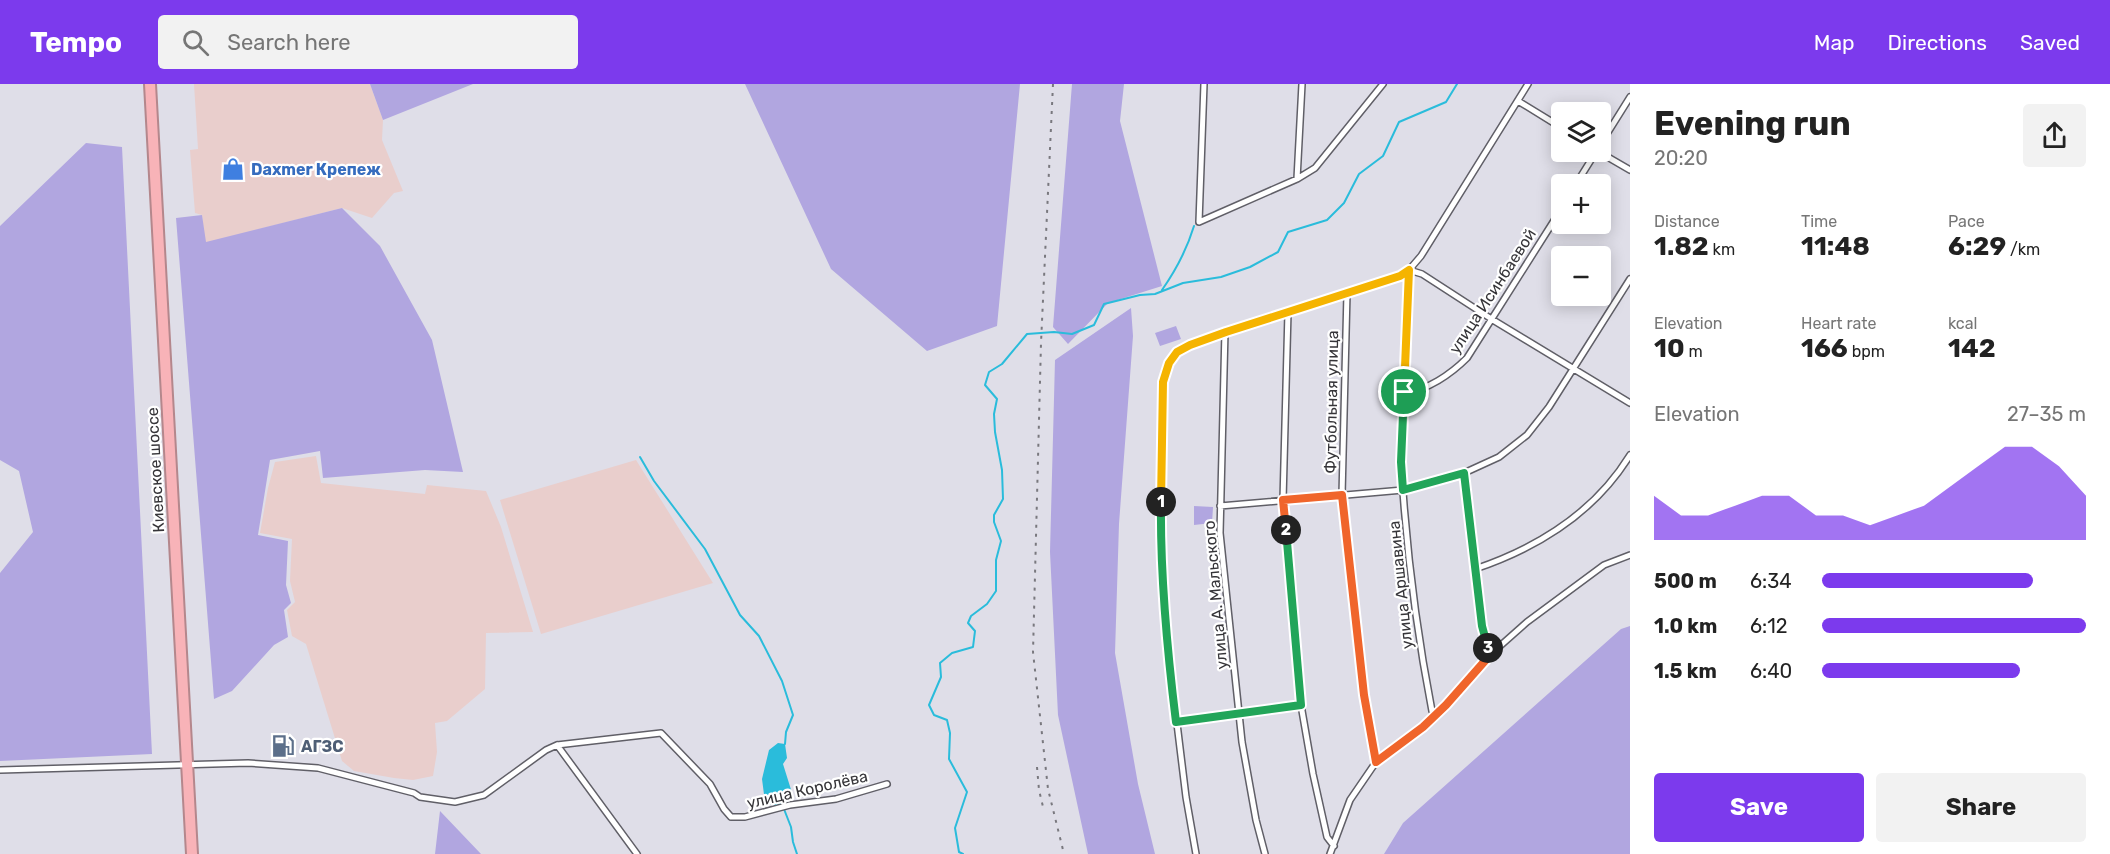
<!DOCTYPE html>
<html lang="en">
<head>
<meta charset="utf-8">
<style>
  :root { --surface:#fff; --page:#f2f2f2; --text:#222; --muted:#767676; --accent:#7c3aed }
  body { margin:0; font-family:Rubik,sans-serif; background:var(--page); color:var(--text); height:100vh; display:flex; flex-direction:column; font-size:22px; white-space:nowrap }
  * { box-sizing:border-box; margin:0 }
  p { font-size:20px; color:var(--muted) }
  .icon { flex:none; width:33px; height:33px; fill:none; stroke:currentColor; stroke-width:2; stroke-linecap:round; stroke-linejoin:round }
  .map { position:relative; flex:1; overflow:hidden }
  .sheet { display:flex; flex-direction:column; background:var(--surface); width:480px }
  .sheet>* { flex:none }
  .tools { position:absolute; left:1551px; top:18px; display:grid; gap:12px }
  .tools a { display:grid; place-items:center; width:60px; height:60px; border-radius:6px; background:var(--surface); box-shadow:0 3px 15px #0003; font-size:30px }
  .pin { position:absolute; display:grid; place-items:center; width:51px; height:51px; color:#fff; margin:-26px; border:3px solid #fff; border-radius:50%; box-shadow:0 2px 6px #0007 }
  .km { position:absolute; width:30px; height:30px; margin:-15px; border-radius:50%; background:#222; color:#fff; font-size:16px; line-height:30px; text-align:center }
  .round { display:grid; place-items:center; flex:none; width:63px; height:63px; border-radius:6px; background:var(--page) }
  .headline { display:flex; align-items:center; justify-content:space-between; height:102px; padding:0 24px }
  h1 { font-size:33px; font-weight:700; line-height:45px }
  .stats { display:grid; grid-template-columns:repeat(3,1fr); gap:9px; height:102px; padding:6px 24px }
  .stats div { display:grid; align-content:center }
  .stats b { font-size:26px; font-weight:700 }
  .stats small { font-size:16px; font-weight:400 }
  .stats p { font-size:16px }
  .chart { height:168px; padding:12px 24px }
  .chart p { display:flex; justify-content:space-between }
  .chart svg { width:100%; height:108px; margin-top:6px; fill:var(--accent); opacity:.7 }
  .action { display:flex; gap:12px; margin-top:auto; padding:12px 24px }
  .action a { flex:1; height:69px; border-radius:6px; background:var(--accent); color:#fff; font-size:24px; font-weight:700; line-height:69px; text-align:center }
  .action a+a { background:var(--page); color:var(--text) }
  ul { padding:0 24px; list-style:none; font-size:20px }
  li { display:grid; grid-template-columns:96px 72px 1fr; align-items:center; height:45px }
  li i { height:15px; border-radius:8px; background:var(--accent) }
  header { display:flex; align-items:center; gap:36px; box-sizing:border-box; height:84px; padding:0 30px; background:var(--accent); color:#fff }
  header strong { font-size:28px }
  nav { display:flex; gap:33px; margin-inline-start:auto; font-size:21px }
  .search { width:420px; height:54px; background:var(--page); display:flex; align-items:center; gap:15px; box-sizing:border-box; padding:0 21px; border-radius:6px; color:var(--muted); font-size:22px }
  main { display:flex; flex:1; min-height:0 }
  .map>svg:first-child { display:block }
  .industrial { fill:#e9cecc }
  .green { fill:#b1a6e0 }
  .water { fill:#2abcdb }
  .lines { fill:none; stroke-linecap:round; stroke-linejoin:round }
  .stream { stroke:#2abcdb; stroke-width:2 }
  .street-casing { stroke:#605f67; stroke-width:8 }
  .highway-casing { stroke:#b4878c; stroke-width:14 }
  .street { stroke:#fff; stroke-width:5 }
  .highway { stroke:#f8b3b8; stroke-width:10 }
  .rail { stroke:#79787e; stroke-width:2; stroke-dasharray:3 6; stroke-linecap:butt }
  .split-1-casing { stroke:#fff; stroke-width:12 }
  .split-2-casing { stroke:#fff; stroke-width:12 }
  .split-3-casing { stroke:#fff; stroke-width:12 }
  .split-4-casing { stroke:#fff; stroke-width:12 }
  .split-1 { stroke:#f5b400; stroke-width:8 }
  .split-2 { stroke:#22a559; stroke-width:8 }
  .split-3 { stroke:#f0652b; stroke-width:8 }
  .split-4 { stroke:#22a559; stroke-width:8 }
  .labels { text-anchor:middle; stroke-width:4.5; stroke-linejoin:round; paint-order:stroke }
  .shop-label { font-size:16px; font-weight:bold; fill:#366cbe; stroke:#fff; text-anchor:start }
  .street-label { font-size:16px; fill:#363539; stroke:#fff }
  .service-label { font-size:16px; font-weight:bold; fill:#4e5e75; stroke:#fff; text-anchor:start }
</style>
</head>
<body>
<header>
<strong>Tempo</strong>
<div class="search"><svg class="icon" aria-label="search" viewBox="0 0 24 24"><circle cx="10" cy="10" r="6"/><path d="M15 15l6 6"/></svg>Search here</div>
<nav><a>Map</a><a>Directions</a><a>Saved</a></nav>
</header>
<main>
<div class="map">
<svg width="1630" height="770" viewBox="0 0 1630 770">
  <rect width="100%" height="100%" fill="#dfdee8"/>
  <path class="industrial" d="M194,0H370L383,36L382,56L403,107L394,109L372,134L342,124L205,159L202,131L195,129L190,66L198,65Z
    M316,372L321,399L425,410L427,401L486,407L501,443L533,548L486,549L485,605L447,637L435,639L437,668L433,692L413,696L394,694L354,687L342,677L306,560L292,552L287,526L295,518L290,497L292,455L260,449L268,404L275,378Z
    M636,376L713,499L541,550L500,416Z"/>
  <path class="green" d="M370,0H473L383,36Z
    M745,0H1020L997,242L927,267L831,185Z
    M1072,0H1124L1120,37L1162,202L1108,219L1068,260L1053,243Z
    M86,59L122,63L152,670L0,677V489L33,448L19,387L0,376V142Z
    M342,124L380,162L432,256L463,388L425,386L323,394L320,367L270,376L258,451L288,457L286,501L291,519L284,526L288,553L274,561L232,607L214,615L176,134L202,131L206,158Z
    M1131,224L1133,252L1119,440L1115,569L1138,700L1155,770H1088L1058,631L1050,468L1055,276Z
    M1176,242L1181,255L1160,262L1155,249Z
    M1194,422L1213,423L1212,439L1194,441Z
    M1630,542V770H1384L1403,739L1621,545Z
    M440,727L481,770H435Z"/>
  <path class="water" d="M778,659L785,660L787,674L783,680L793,712L792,716L775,722L765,718L762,695L769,666Z"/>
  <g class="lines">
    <path class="stream" d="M1162,206C1176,186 1187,165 1194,142
      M640,373L654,397L705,465L740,531L759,552L782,597L793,631L786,648L785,660
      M782,720L791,743L793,758L797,770
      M963,770L959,768L955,744L967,708L949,675L950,649L947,636L934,631L929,621L941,593L940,579L952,569L973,563L975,547L968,539L971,532L987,520L996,507V476L1001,457L994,438V431L1003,415L1002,386L995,348L994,330L997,315L985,301L989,288L1002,280L1027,250L1054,248L1072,250L1094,241L1104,220L1140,211L1155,210L1183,199L1221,193L1250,183L1278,168L1288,148L1327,136L1344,119L1359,90L1383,72L1399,38L1446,18L1457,0"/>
    <g class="street-casing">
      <path id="street" d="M1204,0L1199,138L1297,95L1315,84L1383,0
        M1518,17L1562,44
        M1600,61L1630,13
        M1599,68L1630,86
        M1297,95L1302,0
        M1576,100L1596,68
        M1409,186L1401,378C1406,462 1416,545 1432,627L1435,631
        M1409,186L1422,190L1493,236L1630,319
        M1347,209L1342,411L1364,611L1376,678
        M1288,228L1283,416L1301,621L1313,690L1327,753L1334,762
        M1225,247L1220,449L1242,658L1256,736L1265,770
        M1404,308C1426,308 1452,289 1467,274L1562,124
        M1464,389L1482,542L1491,570
        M1220,422L1403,406L1464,389L1499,373L1527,351L1549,323L1630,195
        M1475,485C1537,464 1595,428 1630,371
        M1177,638L1301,621
        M557,661L637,770
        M0,686L248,679L318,684L414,709L420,713L455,718L484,711L546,666L557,661L661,649L710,700L724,725L731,733H745L790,721L836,715L887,700
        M1196,770L1186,713L1168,566L1162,494L1163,298L1169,279L1177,268L1190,261L1225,247L1400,192L1409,186L1421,172L1528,0
        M1330,770L1350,716L1376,678L1423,643L1446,621L1491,570L1527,538L1604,481L1630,471"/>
    </g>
    <g class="highway-casing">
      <path id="highway" d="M150,0L192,770"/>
    </g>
    <use href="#street" class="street"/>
    <use href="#highway" class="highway"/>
    <path class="rail" d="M1053,0L1041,259L1033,568L1048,705L1064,770
      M1037,683L1039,706L1044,727"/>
  </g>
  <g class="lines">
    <g class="split-1-casing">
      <path id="split-1" d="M1161,418L1163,298L1169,279L1177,268L1190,261L1226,248L1400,192L1409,186L1404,308"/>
    </g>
    <g class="split-2-casing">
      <path id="split-2" d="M1161,418C1160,492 1167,565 1176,638L1301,621L1286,446"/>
    </g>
    <g class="split-3-casing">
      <path id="split-3" d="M1286,446L1283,416L1342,411L1364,611L1376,678L1423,643L1446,621L1491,570L1488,564"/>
    </g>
    <g class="split-4-casing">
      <path id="split-4" d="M1404,308L1401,378L1403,406L1464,389L1482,542L1488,564"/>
    </g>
    <use href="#split-1" class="split-1"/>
    <use href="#split-2" class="split-2"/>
    <use href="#split-3" class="split-3"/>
    <use href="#split-4" class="split-4"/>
  </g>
  <defs>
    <g id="shop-bare" transform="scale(1.8)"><path d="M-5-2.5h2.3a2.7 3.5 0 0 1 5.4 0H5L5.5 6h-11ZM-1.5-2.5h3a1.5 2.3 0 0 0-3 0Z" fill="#3f7fe0" stroke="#fff" stroke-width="2.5" paint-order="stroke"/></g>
    <g id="fuel-bare" transform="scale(1.8)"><path d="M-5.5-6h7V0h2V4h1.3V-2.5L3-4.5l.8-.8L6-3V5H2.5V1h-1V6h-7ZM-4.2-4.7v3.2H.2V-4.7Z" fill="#5c6f8a" stroke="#fff" stroke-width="2.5" paint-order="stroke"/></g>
  </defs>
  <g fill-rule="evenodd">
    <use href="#shop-bare" x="233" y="85"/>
    <use href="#fuel-bare" x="283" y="662"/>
  </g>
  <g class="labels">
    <g class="shop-label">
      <text x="251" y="91">Daxmer Крепеж</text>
    </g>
    <g class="street-label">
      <text transform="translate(1492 207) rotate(-57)" y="6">улица Исинбаевой</text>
      <text transform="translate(1331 318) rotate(-89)" y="6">Футбольная улица</text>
      <text transform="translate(155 386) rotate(-93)" y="6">Киевское шоссе</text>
      <text transform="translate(1400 501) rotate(-96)" y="6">улица Аршавина</text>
      <text transform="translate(1215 511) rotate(-95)" y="6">улица А. Мальского</text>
      <text transform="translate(807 705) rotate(-13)" y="6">улица Королёва</text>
    </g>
    <g class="service-label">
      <text x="301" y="668">АГЗС</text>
    </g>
  </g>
</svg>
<div class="tools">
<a><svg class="icon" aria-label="layers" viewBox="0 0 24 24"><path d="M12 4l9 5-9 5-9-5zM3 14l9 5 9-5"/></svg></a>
<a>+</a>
<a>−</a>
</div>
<div class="pin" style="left:1404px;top:308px;background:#1e9e55"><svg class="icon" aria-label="arrive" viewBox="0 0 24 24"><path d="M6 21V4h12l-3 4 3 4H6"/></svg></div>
<b class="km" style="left:1161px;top:418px">1</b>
<b class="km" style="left:1286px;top:446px">2</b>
<b class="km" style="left:1488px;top:564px">3</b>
</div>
<section class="sheet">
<div class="headline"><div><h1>Evening run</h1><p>20:20</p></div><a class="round"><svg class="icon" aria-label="share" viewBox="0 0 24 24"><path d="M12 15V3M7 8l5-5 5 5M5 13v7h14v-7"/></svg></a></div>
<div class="stats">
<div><p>Distance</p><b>1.82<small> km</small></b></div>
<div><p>Time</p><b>11:48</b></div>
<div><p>Pace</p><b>6:29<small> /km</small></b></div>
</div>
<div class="stats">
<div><p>Elevation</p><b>10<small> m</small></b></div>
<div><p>Heart rate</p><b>166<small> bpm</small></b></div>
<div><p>kcal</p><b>142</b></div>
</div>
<div class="chart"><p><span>Elevation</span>27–35 m</p>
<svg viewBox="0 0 160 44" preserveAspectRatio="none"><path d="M0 44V26L10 34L20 34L30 30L40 26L50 26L60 34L70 34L80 38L90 34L100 30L110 22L120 14L130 6L140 6L150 14L160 26V44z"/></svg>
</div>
<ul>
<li><b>500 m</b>6:34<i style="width:80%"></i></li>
<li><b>1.0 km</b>6:12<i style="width:100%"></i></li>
<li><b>1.5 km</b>6:40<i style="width:75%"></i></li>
</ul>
<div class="action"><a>Save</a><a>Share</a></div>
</section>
</main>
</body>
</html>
